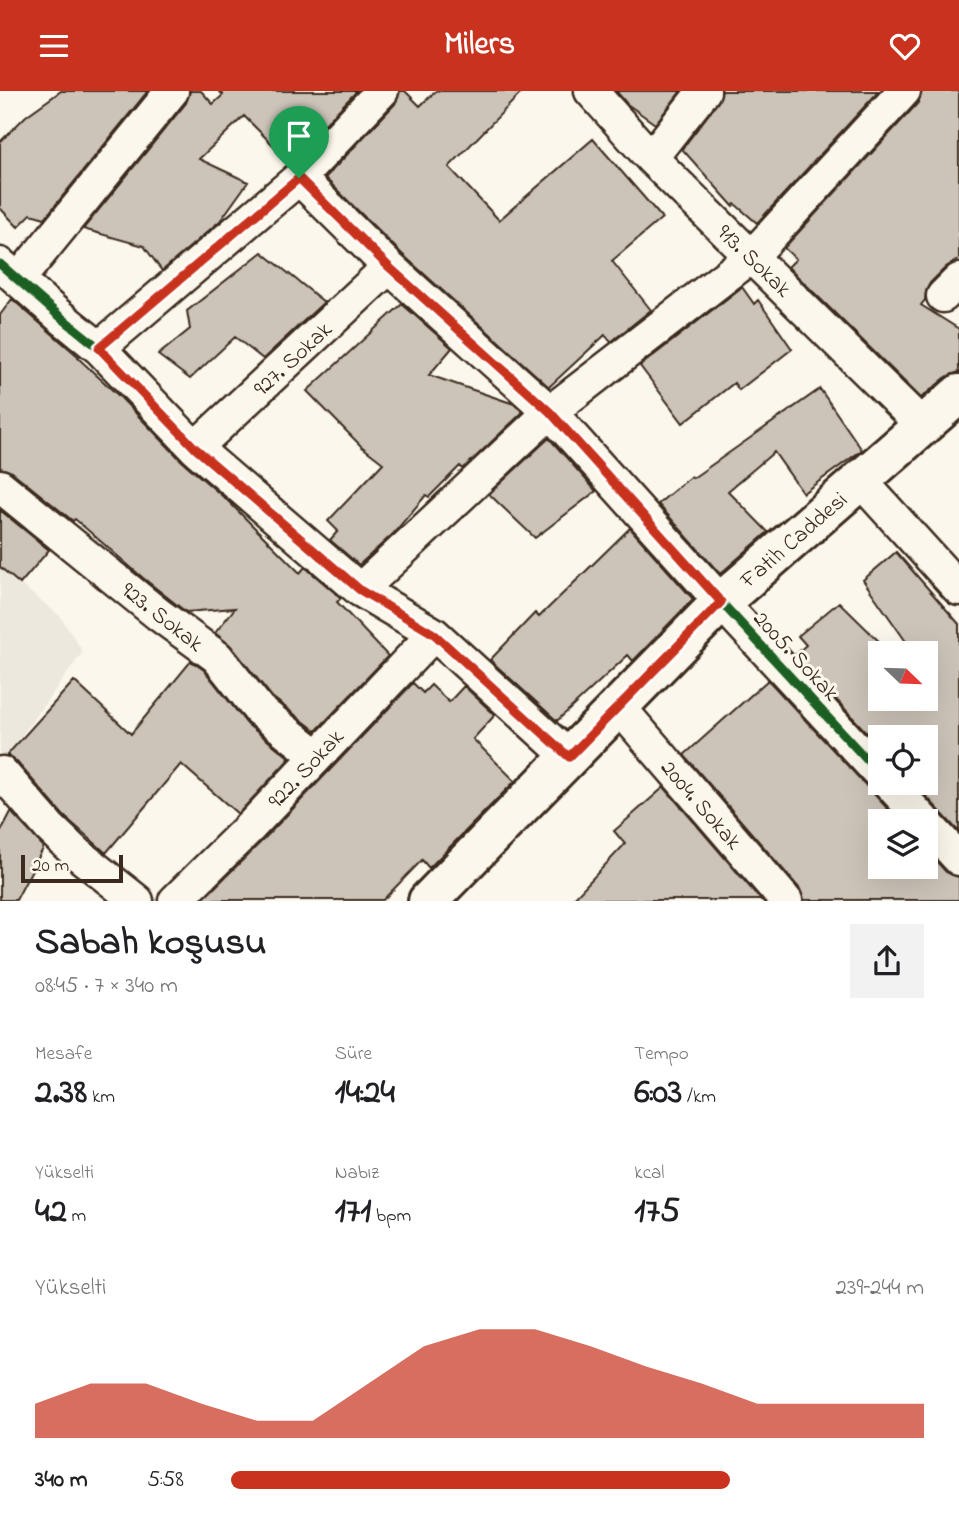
<!DOCTYPE html>
<html lang="tr">
<head>
<meta charset="utf-8">
<style>
  :root { --surface:#fff; --page:#f2f2f2; --text:#202124; --muted:#757577; --accent:#c8321e }
  body { margin:0; font-family:"Indie Flower",sans-serif; background:var(--page); color:var(--text); height:100vh; display:flex; flex-direction:column; font-size:26px; white-space:nowrap }
  * { box-sizing:border-box; margin:0 }
  p { font-size:23px; color:var(--muted) }
  .icon { flex:none; width:38px; height:38px; fill:none; stroke:currentColor; stroke-width:2; stroke-linecap:round; stroke-linejoin:round }
  .map { position:relative; height:810px; overflow:hidden }
  .sheet { display:flex; flex-direction:column; background:var(--surface); flex:1 }
  .sheet>* { flex:none }
  .needle { width:46px; rotate:113deg }
  .tools { position:absolute; left:868px; top:550px; display:grid; gap:14px }
  .tools a { display:grid; place-items:center; width:70px; height:70px; border-radius:0px; background:var(--surface); box-shadow:0 7px 28px #0002; font-size:35px }
  .scale { position:absolute; left:21px; bottom:18px; width:102px; box-sizing:border-box; padding-left:7px; border:4px solid #3b2a1e; border-top:0; font-size:19px; line-height:24px; white-space:nowrap; color:#3b2a1e; -webkit-text-stroke:5px #fbf7ec; paint-order:stroke }
  .pin { position:absolute; display:grid; place-items:center; width:60px; height:60px; color:#fff; margin:-72px -30px; border-radius:50% 50% 50% 0; rotate:-45deg; box-shadow:0 0 7px #0007 }
  .pin .icon { rotate:45deg }
  .round { display:grid; place-items:center; flex:none; width:74px; height:74px; border-radius:0px; background:var(--page) }
  .headline { display:flex; align-items:center; justify-content:space-between; height:119px; padding:0 35px }
  h1 { font-size:38px; font-weight:700; line-height:52px }
  .stats { display:grid; grid-template-columns:repeat(3,1fr); gap:10px; height:119px; padding:7px 35px }
  .stats div { display:grid; align-content:center }
  .stats b { font-size:35px; font-weight:700 }
  .stats small { font-size:19px; font-weight:400 }
  .stats p { font-size:19px }
  .chart { height:196px; padding:14px 35px }
  .chart p { display:flex; justify-content:space-between }
  .chart svg { width:100%; height:126px; margin-top:7px; fill:var(--accent); opacity:.7 }
  ul { padding:0 35px; list-style:none; font-size:23px }
  li { display:grid; grid-template-columns:112px 84px 1fr; align-items:center; height:52px }
  li i { height:18px; border-radius:9px; background:var(--accent) }
  header { display:flex; justify-content:space-between; align-items:center; height:91px; padding:0 35px; background:var(--accent); color:#fff; font-size:32px; font-weight:700 }
  .map>svg:first-child { display:block }
  .built { fill:#ede8dd }
  .building { fill:#ccc4b9; stroke:#3b2a1e; stroke-width:2 }
  .lines { fill:none; stroke-linecap:round; stroke-linejoin:round }
  .minor-casing { stroke:#3b2a1e; stroke-width:37 }
  .secondary-casing { stroke:#3b2a1e; stroke-width:44 }
  .minor { stroke:#fbf7ec; stroke-width:32 }
  .secondary { stroke:#fbf7ec; stroke-width:38 }
  .cycleway-casing { stroke:#fbf7ec; stroke-width:13 }
  .cycleway { stroke:#1b5e20; stroke-width:9 }
  .route-casing { stroke:#fff; stroke-width:14 }
  .route { stroke:#c8321e; stroke-width:9 }
  .labels { text-anchor:middle; stroke-width:6; stroke-linejoin:round; paint-order:stroke }
  .street-label { font-size:23px; fill:#3b2a1e; stroke:#fbf7ec }
</style>
</head>
<body>
<header><svg class="icon" aria-label="menu" viewBox="0 0 24 24"><path d="M4 6h16M4 12h16M4 18h16"/></svg>Milers<svg class="icon" aria-label="heart" viewBox="0 0 24 24"><path d="M12 20l-8-8c-3-5 5-10 8-4 3-6 11-1 8 4z"/></svg></header>
<div class="map">
<svg width="959" height="810" viewBox="0 0 959 810">
  <rect width="100%" height="100%" fill="#fbf7ec"/>
  <filter id="ink" filterUnits="userSpaceOnUse"><feTurbulence type="fractalNoise" baseFrequency=".0143" numOctaves="2"/><feDisplacementMap in="SourceGraphic" scale="14" xChannelSelector="R" yChannelSelector="G"/><feConvolveMatrix kernelMatrix="1 2 1 2 8 2 1 2 1" color-interpolation-filters="sRGB"/></filter>
  <g filter="url(#ink)">
    <path class="built" d="M0,477L60,525L83,561L0,674Z"/>
    <path class="building" d="M61,0H148L45,127L31,123L18,136L0,117V51L26,25Z
      M190,0H201L213,13L223,4L219,0H357L289,70L244,25L199,68L248,91L220,130L162,180L144,155L83,138L186,12Z
      M400,0H405L420,15L436,0H523L449,76L499,129L593,48L662,127L612,170L651,219L611,251L605,244L549,296L402,163L325,87L395,13Z
      M616,0H681L655,33L627,13Z
      M722,0H879L757,132L735,113L733,115L682,58L718,11Z
      M922,0H959V168L946,176L930,192L926,200L925,209L921,214L959,238V281L945,287L921,307L788,176L796,168L784,157L918,12Z
      M262,161L324,211L263,268L235,246L190,288L158,264L190,238L187,220Z
      M742,196L754,213L758,209L792,258L739,299L734,292L683,332L640,275Z
      M12,208L79,266L78,267L121,307L182,370L228,410L300,482L305,476L341,507L337,511L388,565L316,640L272,606L231,555L215,542L235,517L186,521L143,487L75,428L73,430L12,381L0,377V224Z
      M402,213L452,257L429,284L514,313L523,321L463,378L460,375L429,406L426,404L394,442L359,474L330,449L338,440L328,430L383,372L361,355L307,300Z
      M820,298L862,359L803,402L774,361L728,400L768,441L720,483L658,413L691,385L693,387Z
      M549,347L596,400L535,447L489,403Z
      M0,419L49,459L20,493L0,476Z
      M630,437L693,508L633,570L628,564L557,630L490,569L535,522L539,526Z
      M896,461L959,533V741L913,691H926V646H880V656L795,564L806,554L798,545L839,511L891,562H880V607H926V562H896L907,552L863,489Z
      M191,570L204,579L247,633L290,667L238,723L181,673L106,762L63,724L16,670L7,664L74,590L131,643Z
      M768,589L899,730H880V775H926V759L946,781L959,786V809H804L800,798L684,664Z
      M413,592L423,602L431,594L449,611L464,595L495,624L473,648L515,690L433,773L429,777L422,769L383,809H202L264,748Z
      M664,696L761,809H572L625,753L614,740Z
      M11,721L44,756L16,809H0V742Z"/>
    <g class="lines">
      <g class="minor-casing">
        <path id="minor" d="M591,0L651,67L923,335
          M651,67L704,0
          M299,87L389,176L550,321L721,511L880,683
          M0,173L57,223L99,257L195,357L360,499L434,543L569,666
          M18,189L172,0
          M943,205L959,189
          M99,257L299,87L382,0
          M195,357L389,176
          M860,389L959,498
          M0,395L158,523L217,566L259,619L316,664
          M360,499L550,321L752,165L904,0
          M619,616L786,810
          M2,682L50,737L75,761L137,810
          M888,691L924,730
          M926,732L959,768
          M175,810L251,735L434,543"/>
      </g>
      <g class="secondary-casing">
        <path id="secondary" d="M428,810L721,511L959,303"/>
      </g>
      <use href="#minor" class="minor"/>
      <use href="#secondary" class="secondary"/>
      <g class="cycleway-casing">
        <path id="cycleway" d="M299,87L389,176L550,321L721,511L880,683
          M0,173L57,223L99,257L195,357L360,499L434,543L569,666"/>
      </g>
      <use href="#cycleway" class="cycleway"/>
    </g>
  </g>
  <g class="lines" filter="url(#ink)">
    <g class="route-casing">
      <path id="route" d="M299,87L389,176L550,321L721,511L569,666L434,543L360,499L195,357L99,257Z"/>
    </g>
    <use href="#route" class="route"/>
  </g>
  <g class="labels">
    <g class="street-label">
      <text transform="translate(755 169) rotate(44)" y="8">913. Sokak</text>
      <text transform="translate(292 267) rotate(-43)" y="8">927. Sokak</text>
      <text transform="translate(793 448) rotate(-41)" y="8">Fatih Caddesi</text>
      <text transform="translate(163 525) rotate(38)" y="8">923. Sokak</text>
      <text transform="translate(797 564) rotate(47)" y="8">2005. Sokak</text>
      <text transform="translate(305 677) rotate(-47)" y="8">922. Sokak</text>
      <text transform="translate(702 713) rotate(49)" y="8">2004. Sokak</text>
    </g>
  </g>
</svg>
<div class="tools">
<a><svg class="needle" viewBox="-14 -14 28 28"><path d="M0-13l5 13h-10z" fill="#e53935"/><path d="M0 13l5-13h-10z" fill="#757577"/></svg></a>
<a><svg class="icon" aria-label="locate" viewBox="0 0 24 24"><circle cx="12" cy="12" r="6"/><path d="M12 2v4M12 18v4M2 12h4M18 12h4"/></svg></a>
<a><svg class="icon" aria-label="layers" viewBox="0 0 24 24"><path d="M12 4l9 5-9 5-9-5zM3 14l9 5 9-5"/></svg></a>
</div>
<div class="scale">20 m</div>
<div class="pin" style="left:299px;top:87px;background:#1e9e55"><svg class="icon" aria-label="arrive" viewBox="0 0 24 24"><path d="M6 21V4h12l-3 4 3 4H6"/></svg></div>
</div>
<section class="sheet">
<div class="headline"><div><h1>Sabah koşusu</h1><p>08:45 · 7 × 340 m</p></div><a class="round"><svg class="icon" aria-label="share" viewBox="0 0 24 24"><path d="M12 15V3M7 8l5-5 5 5M5 13v7h14v-7"/></svg></a></div>
<div class="stats">
<div><p>Mesafe</p><b>2.38<small> km</small></b></div>
<div><p>Süre</p><b>14:24</b></div>
<div><p>Tempo</p><b>6:03<small> /km</small></b></div>
</div>
<div class="stats">
<div><p>Yükselti</p><b>42<small> m</small></b></div>
<div><p>Nabız</p><b>171<small> bpm</small></b></div>
<div><p>kcal</p><b>175</b></div>
</div>
<div class="chart"><p><span>Yükselti</span>239–244 m</p>
<svg viewBox="0 0 160 44" preserveAspectRatio="none"><path d="M0 44V32L10 25L20 25L30 32L40 38L50 38L60 25L70 12L80 6L90 6L100 12L110 19L120 25L130 32L140 32L150 32L160 32V44z"/></svg>
</div>
<ul>
<li><b>340 m</b>5:58<i style="width:72%"></i></li>
</ul>
</section>
</body>
</html>
